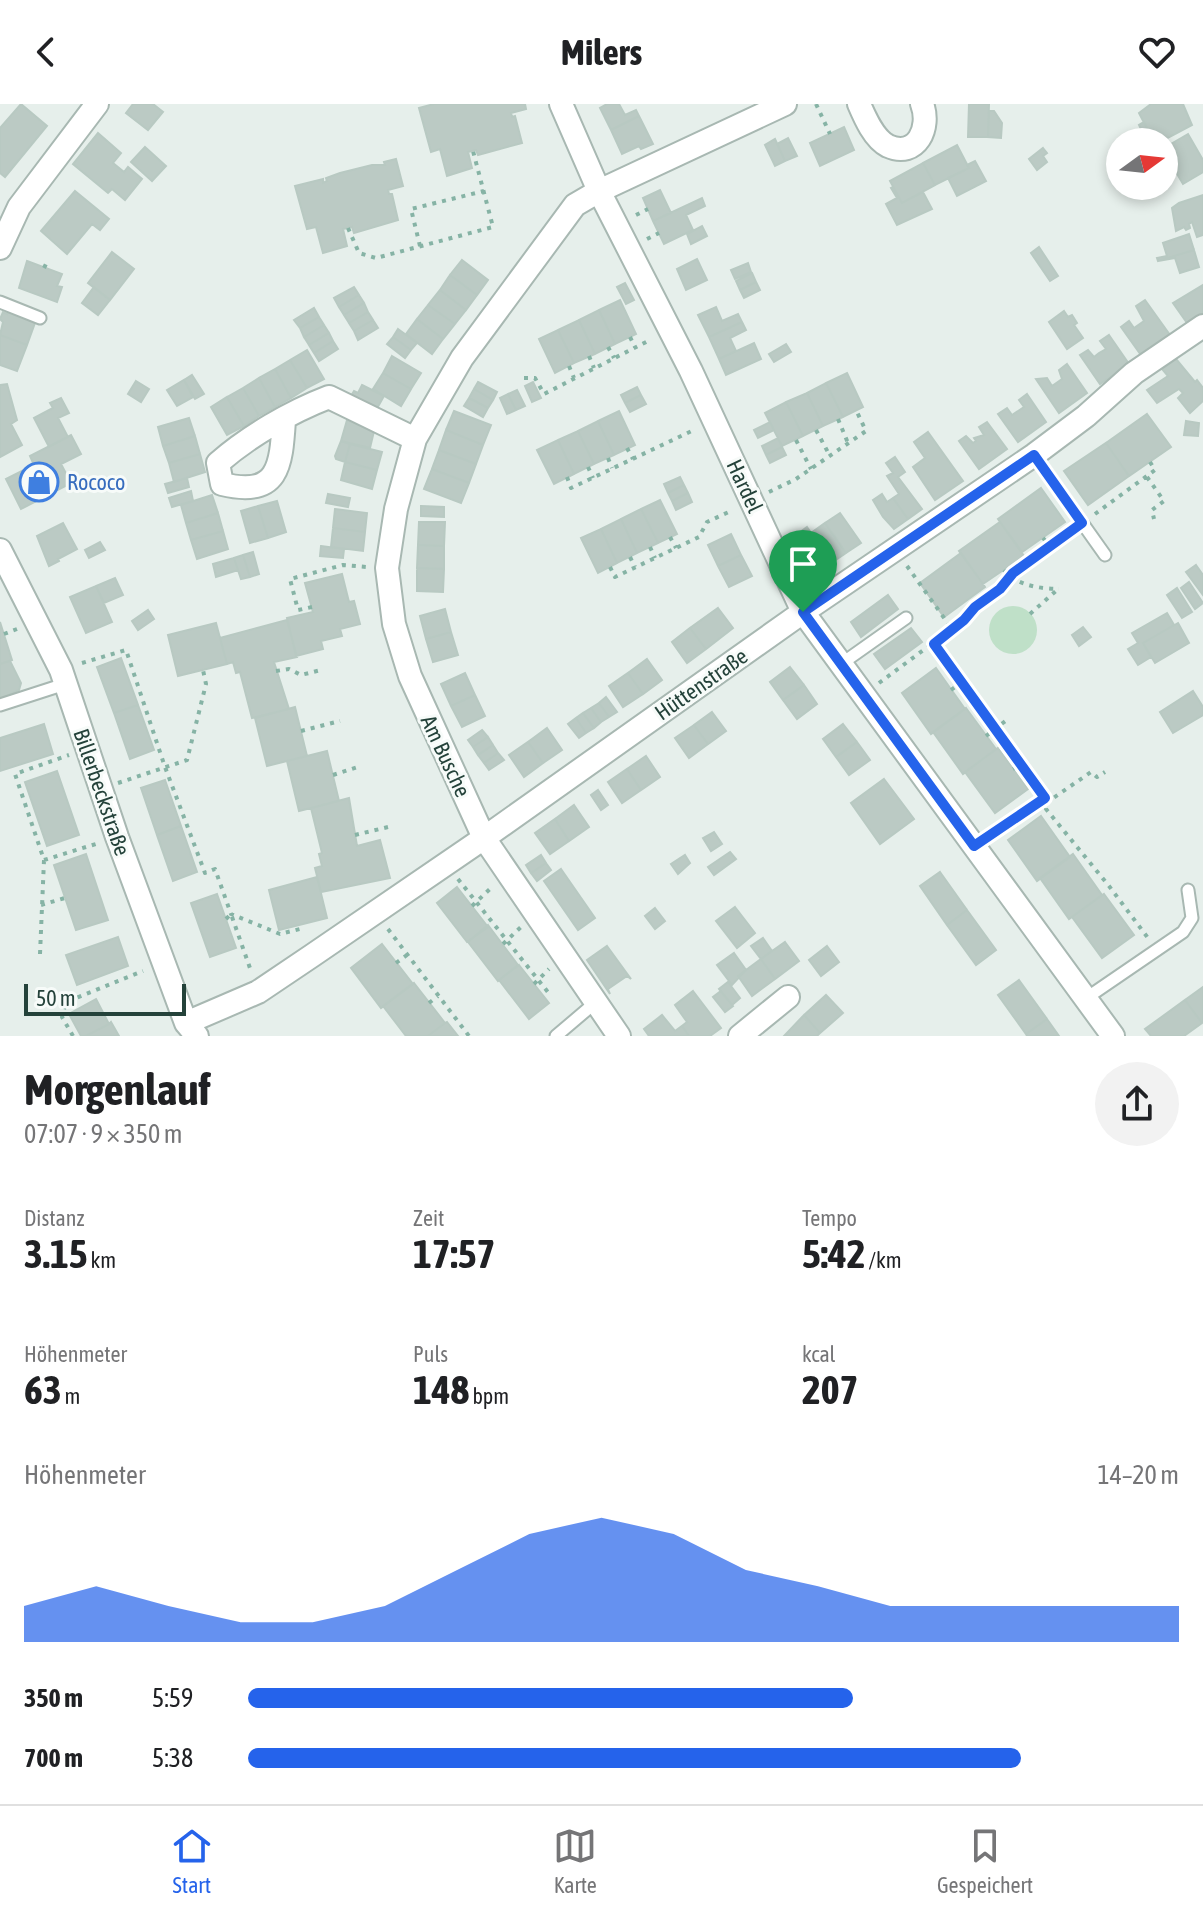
<!DOCTYPE html>
<html lang="de">
<head>
<meta charset="utf-8">
<style>
  :root { --surface:#fff; --page:#f2f2f2; --text:#202124; --muted:#757577; --line:#e0e0e0; --accent:#2563eb }
  body { margin:0; font-family:"Asap Condensed",sans-serif; background:var(--page); color:var(--text); height:100vh; display:flex; flex-direction:column; font-size:30px; white-space:nowrap }
  * { box-sizing:border-box; margin:0 }
  p { font-size:26px; color:var(--muted) }
  .icon { flex:none; width:44px; height:44px; fill:none; stroke:currentColor; stroke-width:2; stroke-linecap:round; stroke-linejoin:round }
  .map { position:relative; height:932px; overflow:hidden }
  .drawer { display:flex; flex-direction:column; background:var(--surface); flex:1 }
  .drawer>* { flex:none }
  .needle { width:52px; rotate:75deg }
  .tools { position:absolute; left:1106px; top:24px; display:grid; gap:16px }
  .tools a { display:grid; place-items:center; width:72px; height:72px; border-radius:50%; background:var(--surface); box-shadow:0 4px 12px #0003; font-size:40px }
  .scale { position:absolute; left:24px; bottom:20px; width:162px; box-sizing:border-box; padding-left:8px; border:4px solid #24423a; border-top:0; font-size:22px; line-height:28px; white-space:nowrap; color:#24423a; -webkit-text-stroke:6px #f7fbf9; paint-order:stroke }
  .pin { position:absolute; display:grid; place-items:center; width:68px; height:68px; color:#fff; margin:-82px -34px; border-radius:50% 50% 50% 0; rotate:-45deg; box-shadow:0 0 8px #0007 }
  .pin .icon { rotate:45deg }
  .round { display:grid; place-items:center; flex:none; width:84px; height:84px; border-radius:42px; background:var(--page) }
  .headline { display:flex; align-items:center; justify-content:space-between; height:136px; padding:0 24px }
  h1 { font-size:44px; font-weight:700; line-height:60px }
  .figures { display:grid; grid-template-columns:repeat(3,1fr); gap:12px; height:136px; padding:8px 24px }
  .figures div { display:grid; align-content:center }
  .figures b { font-size:40px; font-weight:700 }
  .figures small { font-size:22px; font-weight:400 }
  .figures p { font-size:22px }
  .chart { height:224px; padding:16px 24px }
  .chart p { display:flex; justify-content:space-between }
  .chart svg { width:100%; height:144px; margin-top:8px; fill:var(--accent); opacity:.7 }
  ul { padding:0 24px; list-style:none; font-size:26px }
  li { display:grid; grid-template-columns:128px 96px 1fr; align-items:center; height:60px }
  li i { height:20px; border-radius:10px; background:var(--accent) }
  header { display:flex; justify-content:space-between; align-items:center; height:104px; padding:0 24px; background:var(--surface); font-size:36px; font-weight:700 }
  .tab-bar { display:flex; justify-content:space-around; align-items:center; height:112px; border-top:2px solid var(--line); background:var(--surface); font-size:22px; color:var(--muted) }
  .tab-bar a { display:grid; justify-items:center; gap:4px }
  .tab-bar .on { color:var(--accent) }
  .map>svg:first-child { display:block }
  .green { fill:#bfe0c8 }
  .building { fill:#bbcac4; stroke:#b8c9c2; stroke-width:2 }
  .lines { fill:none; stroke-linecap:round; stroke-linejoin:round }
  .service-casing { stroke:#a8b8b2; stroke-width:15 }
  .minor-casing { stroke:#a8b8b2; stroke-width:26 }
  .path { stroke:#86b3a5; stroke-width:4; stroke-dasharray:4 6; stroke-linecap:butt }
  .service { stroke:#fff; stroke-width:11 }
  .minor { stroke:#fff; stroke-width:22 }
  .route-casing { stroke:#fff; stroke-width:16 }
  .route { stroke:#2563eb; stroke-width:10 }
  .labels { text-anchor:middle; stroke-width:6; stroke-linejoin:round; paint-order:stroke }
  .shop-label { font-size:22px; fill:#366cbe; stroke:#f7fbf9; text-anchor:start }
  .street-label { font-size:22px; fill:#24423a; stroke:#f7fbf9 }
</style>
</head>
<body>
<header><svg class="icon" aria-label="back" viewBox="0 0 24 24"><path d="M15 5l-7 7 7 7"/></svg>Milers<svg class="icon" aria-label="heart" viewBox="0 0 24 24"><path d="M12 20l-8-8c-3-5 5-10 8-4 3-6 11-1 8 4z"/></svg></header>
<div class="map">
<svg width="1203" height="932" viewBox="0 0 1203 932">
  <rect width="100%" height="100%" fill="#e6efeb"/>
  <path class="green" d="M989 526a24 24 0 1 1 48 0a24 24 0 1 1-48 0Z"/>
  <path class="building" d="M21,0L47,22L5,73L0,69V24Z
    M133,0H153L163,8L148,26L126,9Z
    M434,0H525L526,5L511,9L512,13L515,12L522,39L478,51L476,46L468,48L472,64L447,72L440,45L431,48L419,4Z
    M607,0H619L625,11L636,6L639,12L611,26L600,4Z
    M969,0H989L988,33H968Z
    M1151,0H1183L1192,21L1160,38H1154L1139,9Z
    M989,7H994L1002,19L1001,34L988,33Z
    M639,12L653,40L641,45L639,42L622,50L611,26Z
    M1144,18L1154,38H1130L1128,34L1142,27L1139,21Z
    M844,23L854,46L820,62L810,39Z
    M98,29L121,49L113,59L124,68L128,63L142,75L125,96L112,85L108,89L73,60Z
    M1188,30L1203,56V68L1183,80L1164,48V44Z
    M788,34L797,52L785,57L777,40Z
    M775,35L785,57L775,62L765,41Z
    M957,41L969,64L935,81L923,59Z
    M145,43L166,62L152,77L131,58Z
    M1043,44L1047,49L1043,52L1047,58L1037,66L1029,55Z
    M396,55L403,82L388,86L389,90H392L398,116L354,129L352,123L343,125L347,142L323,149L316,123L307,125L295,82L323,75V79L327,77L326,74L340,69L372,61H385L384,58Z
    M975,57L986,77L957,92L948,74L969,64L967,61Z
    M923,59L935,81L902,99L890,77Z
    M893,83L902,99L923,88L932,105L897,121L886,100L897,94L891,84Z
    M660,86L671,109L653,117L643,94Z
    M75,87L109,115L100,126L92,120L67,150L41,127Z
    M1203,91V131L1197,133L1192,118L1189,120L1190,124L1186,126L1184,123L1176,127L1172,104L1179,99Z
    M702,94L705,102L686,111L693,126L664,140L653,117Z
    M702,122L707,132L691,140L687,130Z
    M1189,130L1194,146L1158,157L1157,154L1167,152L1163,139Z
    M1039,143L1058,172L1050,177L1031,149Z
    M1194,146L1199,163L1180,169L1175,154L1158,157Z
    M112,148L134,165L110,196L88,179Z
    M697,155L707,176L686,186L677,165Z
    M462,156L488,176L477,191L450,171Z
    M27,157L62,170L57,182L62,183L57,198L19,184Z
    M748,159L751,168L735,175L731,166Z
    M752,169L756,178L740,186L736,177Z
    M450,171L477,191L466,206L440,186Z
    M756,178L760,186L744,194L740,186Z
    M625,179L634,196L626,200L617,183Z
    M1203,181V209L1187,219L1173,199Z
    M94,183L110,196L98,211L82,199Z
    M354,183L359,191L339,203L334,194Z
    M440,186L466,206L455,220L428,201Z
    M359,191L364,199L344,211L339,203Z
    M620,196L636,230L615,240L599,206Z
    M1145,196L1170,231L1141,251L1121,223L1129,217L1134,224L1144,217L1136,202Z
    M364,199L368,208L349,219L344,211Z
    M428,201L455,220L443,235L417,215Z
    M716,203L722,217L738,210L742,218L709,233L698,211Z
    M314,204L319,213L300,224L294,216Z
    M8,205L36,216L27,241L0,231L3,218L0,215L3,208L7,210Z
    M599,206L615,240L595,250L579,216Z
    M1064,207L1068,213L1072,211L1077,219L1074,221L1083,234L1067,245L1049,218Z
    M368,208L373,216L354,227L349,219Z
    M319,213L324,221L304,233L300,224Z
    M417,215L443,235L432,250L406,230Z
    M373,216L378,224L358,236L354,227Z
    M579,216L595,250L574,259L558,226Z
    M742,218L746,226L730,234L736,247L719,255L709,233Z
    M324,221L329,229L309,241L304,233Z
    M398,225L417,239L411,246L393,233Z
    M558,226L574,259L555,269L539,235Z
    M329,229L333,237L314,249L309,241Z
    M0,231L27,241L17,267L0,261Z
    M1109,231L1129,260L1100,280L1080,251L1088,246L1094,253L1099,249L1106,245L1100,237Z
    M393,233L411,246L405,254L387,240Z
    M333,237L338,245L319,257L314,249Z
    M754,239L761,255L726,271L719,255Z
    M786,240L791,248L774,258L769,250Z
    M307,246L324,275L307,284L290,256Z
    M392,252L421,269L411,285L383,269Z
    M1176,255L1195,278L1197,276L1203,284V297L1190,309L1178,294L1183,289L1179,285L1157,299L1147,286L1168,272L1162,265Z
    M290,256L307,284L291,294L275,265Z
    M1067,260L1087,289L1059,309L1036,275L1047,274L1052,282L1062,275L1059,266Z
    M275,265L291,294L275,303L259,274Z
    M383,269L411,285L401,302L373,285Z
    M847,269L863,303L843,313L826,279Z
    M192,271L204,290L195,295L184,276Z
    M259,274L275,303L259,312L243,284Z
    M184,276L193,293L177,302L167,286Z
    M136,277L149,285L141,298L128,290Z
    M478,278L497,288L493,296L474,285Z
    M533,278L541,294L532,298L525,282Z
    M826,279L843,313L823,322L807,289Z
    M7,280L17,316L11,320L22,341L0,353V281Z
    M362,281L384,292L375,308L348,297L354,287L358,289Z
    M637,283L641,291L625,299L621,291Z
    M243,284L259,312L244,322L227,293Z
    M474,285L493,296L488,304L469,294Z
    M517,286L525,302L516,306L508,290Z
    M807,289L823,322L803,332L786,298Z
    M508,290L516,306L507,310L500,294Z
    M1027,290L1046,318L1018,338L998,310L1007,304L1012,311L1024,303L1019,296Z
    M641,291L646,300L630,308L625,299Z
    M227,293L244,322L227,331L211,303Z
    M61,294L69,309L58,314L68,333L49,343L34,314L53,304L50,299Z
    M469,294L488,304L483,313L464,302Z
    M786,298L803,332L782,342L765,309Z
    M454,307L491,321L483,341L446,326Z
    M619,307L635,341L614,351L598,317Z
    M1147,310L1171,343L1129,372L1106,339Z
    M189,314L195,332L163,342L158,323Z
    M347,316L374,327L370,344L341,337Z
    M598,317L614,351L594,360L578,327Z
    M1186,317L1199,319L1198,332L1184,331Z
    M770,318L774,326L758,334L754,326Z
    M987,318L1007,345L979,365L959,337L966,332L973,339L976,337L974,334L984,331L979,323Z
    M446,326L483,341L476,360L439,346Z
    M578,327L594,360L574,370L558,336Z
    M928,328L963,377L935,396L913,363L925,354L914,338Z
    M71,331L81,350L61,360L71,379L21,405L6,375L34,361L30,352Z
    M195,332L200,350L169,359L163,342Z
    M778,334L782,343L766,351L762,342Z
    M558,336L574,370L554,380L537,346Z
    M341,337L350,340L345,358L336,355L335,352Z
    M1106,339L1129,372L1088,401L1064,367Z
    M350,340L382,348L377,366L345,358Z
    M782,343L786,351L770,359L766,351Z
    M439,346L476,360L469,379L432,365Z
    M200,350L205,368L174,378L169,359Z
    M895,353L905,368L898,373L922,405L908,415L893,394L899,390L887,372L893,369L886,359Z
    M345,358L377,366L372,385L341,376Z
    M432,365L469,379L461,399L424,385Z
    M680,373L684,381L668,389L664,380Z
    M187,374L189,383L168,389L165,380Z
    M684,381L688,389L672,397L668,389Z
    M1041,384L1065,418L1022,448L998,415Z
    M191,387L193,397L172,403L169,394Z
    M688,389L692,398L676,406L672,397Z
    M328,390L350,394L348,403L326,399Z
    M882,390L887,398L893,394L908,415L894,425L883,413L873,396Z
    M212,391L218,409L186,419L181,401Z
    M660,396L677,430L658,439L641,405Z
    M277,397L286,428L268,434L258,402Z
    M258,402L268,434L250,439L241,407Z
    M421,402L444,403V413L421,412Z
    M335,405L367,409L365,428L333,424Z
    M641,405L658,439L637,449L621,415Z
    M218,409L223,427L191,436L186,419Z
    M840,409L861,439L846,449L825,419Z
    M621,415L637,449L617,459L601,425Z
    M419,418H445L444,442L418,441Z
    M1000,418L1024,452L983,480L959,447Z
    M63,419L77,445L58,455L59,457L49,462L37,432Z
    M825,419L846,449L831,459L811,429Z
    M807,423L818,439L810,445L799,429Z
    M333,424L365,428L363,447L331,443Z
    M601,425L617,459L598,469L581,434Z
    M223,427L228,445L197,455L191,436Z
    M799,429L810,445L802,450L791,434Z
    M731,430L741,451L718,462L708,441Z
    M100,438L105,446L89,454L85,446Z
    M418,441L444,442V465L417,464Z
    M321,442L344,445L343,454L320,452Z
    M253,448L259,470L250,473L243,451Z
    M961,449L985,483L944,513L920,479Z
    M243,451L250,473L241,475L234,454Z
    M741,451L752,472L729,483L718,462Z
    M234,454L238,466L216,473L213,460Z
    M1196,461L1203,471V491L1186,468Z
    M417,464L444,465L443,488L417,487Z
    M342,470L349,498L354,497L360,520L340,525L342,532L321,537L323,545L296,552L287,514L313,508L305,479Z
    M115,474L123,491L104,499L96,482Z
    M1189,478L1203,499L1195,505L1181,484Z
    M96,482L112,518L86,529L70,493Z
    M1177,484L1192,508L1182,514L1167,491Z
    M888,491L898,505L861,533L851,518Z
    M718,504L733,524L706,545L690,524Z
    M445,505L451,528L426,535L420,512Z
    M148,506L154,515L138,526L132,517Z
    M1167,509L1174,521L1143,539L1151,553L1138,561L1128,545L1138,539L1132,529Z
    M287,516L297,553L274,558L289,605L252,614L240,568L236,569L233,558L227,560L220,534Z
    M0,518L12,556L0,560Z
    M216,519L227,560L178,572L168,531Z
    M1178,519L1189,539L1155,559L1143,539Z
    M1083,523L1091,533L1079,542L1072,531Z
    M690,524L706,545L687,559L672,538Z
    M911,524L922,538L885,565L874,550Z
    M451,528L458,551L433,558L426,535Z
    M121,554L138,601L114,609L97,563Z
    M647,555L662,576L643,590L628,569Z
    M10,557L21,579L19,586L0,595V560Z
    M790,563L804,581L783,596L770,578Z
    M936,564L965,605L931,630L902,589Z
    M465,569L475,591L451,602L441,580Z
    M628,569L643,590L623,603L609,582Z
    M804,581L817,600L797,615L783,596Z
    M1193,587L1203,603V611L1173,629L1160,608Z
    M475,591L485,612L462,623L451,602Z
    M606,593L617,608L609,613L599,599Z
    M599,599L609,613L601,618L591,604Z
    M138,601L154,646L130,655L114,609Z
    M295,603L307,652L267,662L255,614Z
    M591,604L601,618L594,624L583,609Z
    M966,604L996,645L963,670L933,628Z
    M712,608L726,627L708,640L694,621Z
    M583,609L594,624L586,629L576,614Z
    M576,614L586,629L579,634L568,620Z
    M44,620L53,650L0,667V634Z
    M843,620L857,638L836,653L823,635Z
    M694,621L708,640L689,654L675,634Z
    M547,624L562,646L543,659L528,638Z
    M482,626L488,633L473,643L468,636Z
    M488,633L493,641L478,651L473,643Z
    M528,638L543,659L524,673L509,651Z
    M857,638L870,656L849,671L836,653Z
    M493,641L498,649L484,659L478,651Z
    M998,644L1028,685L995,709L965,668Z
    M327,647L339,697L299,707L287,657Z
    M498,649L504,656L489,666L484,659Z
    M646,652L660,673L641,686L627,665Z
    M627,665L641,686L622,699L608,678Z
    M57,667L79,731L47,742L25,678Z
    M884,675L914,715L880,740L851,699Z
    M165,676L181,722L157,731L141,684Z
    M598,686L608,701L601,706L591,691Z
    M349,694L357,742L380,736L390,774L321,788L315,764L322,762L319,750L322,749L311,704Z
    M574,701L589,723L569,737L555,715Z
    M1041,712L1070,753L1037,777L1008,736Z
    M555,715L569,737L550,750L535,729Z
    M181,722L197,768L173,777L157,731Z
    M714,728L722,740L711,747L703,734Z
    M730,748L736,755L714,771L708,763Z
    M86,750L108,816L76,826L54,761Z
    M1073,750L1102,791L1069,815L1040,774Z
    M541,751L546,759L531,769L526,761Z
    M685,751L690,759L678,770L671,760Z
    M546,759L551,766L537,777L531,769Z
    M561,765L595,814L578,826L544,777Z
    M940,768L967,806L947,821L920,782Z
    M317,773L327,814L279,826L269,786Z
    M457,783L488,823L467,838L437,799Z
    M217,790L236,844L210,853L191,799Z
    M1104,790L1134,831L1102,854L1072,813Z
    M735,803L755,829L737,844L716,817Z
    M655,804L665,817L655,825L645,812Z
    M967,806L996,846L976,861L947,821Z
    M488,821L518,861L498,877L468,838Z
    M118,833L128,862L77,881L66,851Z
    M763,834L772,847L761,855L751,842Z
    M785,838L799,857L775,875L761,855Z
    M382,840L413,880L381,904L351,864Z
    M607,842L631,875L627,872L608,885L610,890L587,856Z
    M827,842L839,858L821,872L809,856Z
    M734,849L746,866L732,881L717,861Z
    M761,855L775,875L752,892L738,872Z
    M519,861L549,899L529,915L499,876Z
    M1019,876L1047,915L1026,930L998,891Z
    M728,878L740,894L732,901L719,885Z
    M414,879L445,919L428,932H406L383,902Z
    M1203,883V918L1202,919L1185,896Z
    M693,887L721,924L710,932H689L682,922L687,918L675,901Z
    M721,887L733,902L725,908L713,893Z
    M826,891L843,909L820,929L804,911Z
    M96,895L109,920L86,932H81L69,910Z
    M1185,896L1202,919L1184,932H1151L1145,925Z
    M662,911L675,927L682,922L689,932H649L644,925Z
    M804,911L820,929L817,932H784Z
    M1047,915L1059,932H1027L1026,930Z
    M111,918L119,932H86L109,920Z
    M447,918L458,932H428L445,919Z"/>
  <g class="lines">
    <g class="service-casing">
      <path id="service" d="M0,198L40,214
        M1034,351L1105,451
        M841,560L906,514
        M0,601L65,580
        M1085,895L1183,828L1192,814L1188,786
        M556,932L596,898"/>
    </g>
    <g class="minor-casing">
      <path id="minor" d="M561,0L599,87L691,267L803,508L1113,932
        M859,0C865,14 874,35 888,42C917,55 931,23 922,0
        M0,144L19,103L97,0
        M284,316C281,362 279,394 222,380L218,359C249,332 290,308 329,293L415,335
        M0,446L61,566L117,733L186,919L197,932
        M186,919L258,888L313,851L484,734L803,508L1034,351L1086,312L1134,269L1203,222
        M619,932L484,734L410,572L394,520L387,464L396,405L415,335L462,254L575,101L599,87L785,0
        M740,932L788,893"/>
    </g>
    <path class="path" d="M816,0L830,30
      M636,111L648,105
      M348,124L359,149L376,154L493,123L473,47
      M647,135L659,129
      M420,142L411,105L484,87
      M44,164L48,156
      M630,233L635,243
      M608,243L614,254
      M589,252L594,264
      M569,262L574,274
      M524,274H535L544,290L650,236
      M838,315L848,339
      M816,326L830,352
      M796,336L811,365
      M627,344L633,355
      M608,354L612,364
      M588,363L593,374
      M567,373L571,384L696,325
      M1147,373L1164,397L1152,406L1154,415
      M769,388L796,375L866,327L856,306
      M1095,410L1155,366L1150,358
      M670,433L676,444
      M1043,434L1050,442
      M650,443L655,454
      M630,453L635,463
      M907,462L952,525
      M610,463L615,473L699,433L707,418L733,406
      M1004,466C1015,481 1041,485 1059,485
      M312,503L298,506L290,475L343,461L367,463
      M971,507L1000,485L1013,469L1071,427
      M1030,510L1057,486
      M4,530L17,525
      M934,540L1045,694L1046,705L1109,782L1148,834
      M82,559L126,546L165,663L205,769L215,765L231,810L280,830L304,824
      M276,567L289,565L301,571L321,566
      M879,579L964,516L971,507L965,498
      M951,586L962,578
      M301,627L340,617
      M986,632L1008,615
      M1013,665L1021,661
      M333,671L361,662
      M118,679L187,656L206,580L203,566
      M1046,699L1091,668L1097,673L1105,668
      M355,731L388,723
      M991,731L1045,694
      M44,756L99,739
      M458,775L551,892
      M41,801L65,794
      M472,802L493,782
      M226,815L231,810L251,867
      M388,825L469,932
      M503,840L521,823
      M40,850L44,756L15,670L69,651
      M396,859L407,851
      M534,880L549,865
      M429,899L438,892
      M73,932L62,913L66,898L143,867"/>
    <use href="#service" class="service"/>
    <use href="#minor" class="minor"/>
  </g>
  <g class="lines">
    <g class="route-casing">
      <path id="route" d="M1034,351L1082,419L1013,469L1000,485L975,503L964,516L934,540L1045,694L974,742L803,508Z"/>
    </g>
    <use href="#route" class="route"/>
  </g>
  <defs>
    <g id="shop-ring" transform="scale(2)"><circle r="9.5" fill="#f7fbf9" stroke="#3f7fe0" stroke-width="1.5"/><path d="M-5-2.5h2.3a2.7 3.5 0 0 1 5.4 0H5L5.5 6h-11ZM-1.5-2.5h3a1.5 2.3 0 0 0-3 0Z" fill="#3f7fe0"/></g>
  </defs>
  <g fill-rule="evenodd">
    <use href="#shop-ring" x="39" y="378"/>
  </g>
  <g class="labels">
    <g class="shop-label">
      <text x="67" y="386">Rococo</text>
    </g>
    <g class="street-label">
      <text transform="translate(745 382) rotate(65)" y="8">Hardel</text>
      <text transform="translate(701 580) rotate(-35)" y="8">Hüttenstraße</text>
      <text transform="translate(446 652) rotate(65)" y="8">Am Busche</text>
      <text transform="translate(102 688) rotate(71)" y="8">Billerbeckstraße</text>
    </g>
  </g>
</svg>
<div class="tools">
<a><svg class="needle" viewBox="-14 -14 28 28"><path d="M0-13l5 13h-10z" fill="#e53935"/><path d="M0 13l5-13h-10z" fill="#757577"/></svg></a>
</div>
<div class="scale">50 m</div>
<div class="pin" style="left:803px;top:508px;background:#1e9e55"><svg class="icon" aria-label="arrive" viewBox="0 0 24 24"><path d="M6 21V4h12l-3 4 3 4H6"/></svg></div>
</div>
<section class="drawer">
<div class="headline"><div><h1>Morgenlauf</h1><p>07:07 · 9 × 350 m</p></div><a class="round"><svg class="icon" aria-label="share" viewBox="0 0 24 24"><path d="M12 15V3M7 8l5-5 5 5M5 13v7h14v-7"/></svg></a></div>
<div class="figures">
<div><p>Distanz</p><b>3.15<small> km</small></b></div>
<div><p>Zeit</p><b>17:57</b></div>
<div><p>Tempo</p><b>5:42<small> /km</small></b></div>
</div>
<div class="figures">
<div><p>Höhenmeter</p><b>63<small> m</small></b></div>
<div><p>Puls</p><b>148<small> bpm</small></b></div>
<div><p>kcal</p><b>207</b></div>
</div>
<div class="chart"><p><span>Höhenmeter</span>14–20 m</p>
<svg viewBox="0 0 160 44" preserveAspectRatio="none"><path d="M0 44V33L10 27L20 33L30 38L40 38L50 33L60 22L70 11L80 6L90 11L100 22L110 27L120 33L130 33L140 33L150 33L160 33V44z"/></svg>
</div>
<ul>
<li><b>350 m</b>5:59<i style="width:65%"></i></li>
<li><b>700 m</b>5:38<i style="width:83%"></i></li>
</ul>
</section>
<nav class="tab-bar">
<a class="on"><svg class="icon" aria-label="home" viewBox="0 0 24 24"><path d="M3 11l9-7 9 7M6 9v11h12V9"/></svg>Start</a>
<a><svg class="icon" aria-label="map" viewBox="0 0 24 24"><path d="M3 6l6-2 6 2 6-2v14l-6 2-6-2-6 2zM9 4v14M15 6v14"/></svg>Karte</a>
<a><svg class="icon" aria-label="saved" viewBox="0 0 24 24"><path d="M7 4h10v16l-5-4-5 4z"/></svg>Gespeichert</a>
</nav>
</body>
</html>
